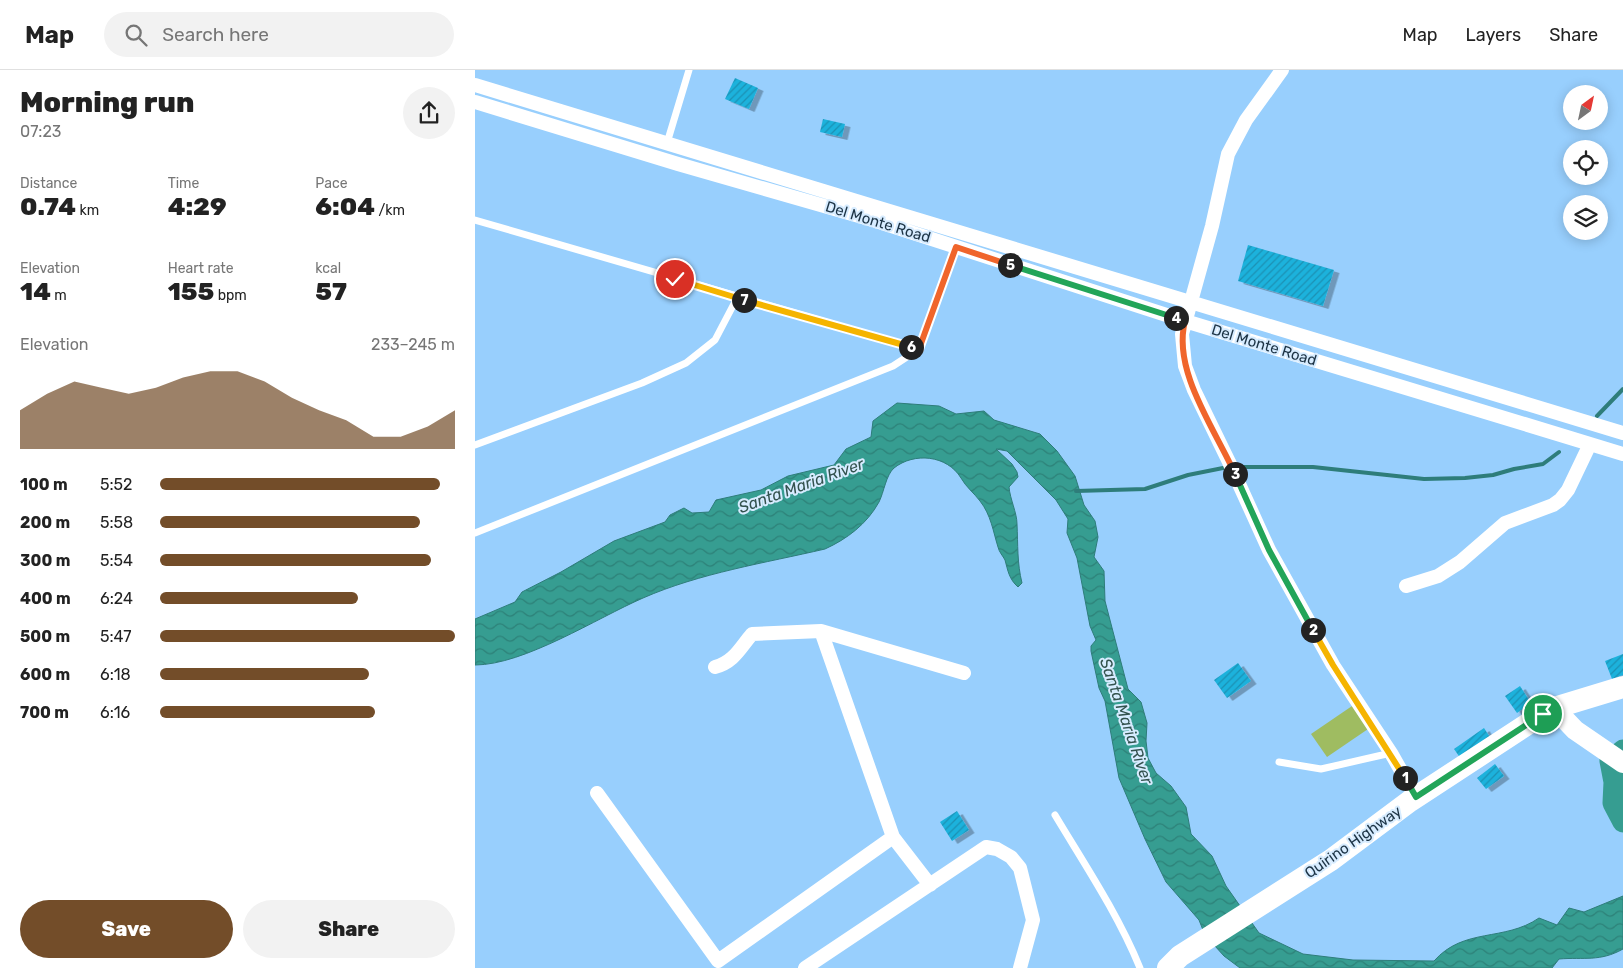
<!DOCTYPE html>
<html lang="en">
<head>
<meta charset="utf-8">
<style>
  :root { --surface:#fff; --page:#f2f2f2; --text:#222; --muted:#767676; --line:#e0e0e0; --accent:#734d29 }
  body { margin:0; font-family:Rubik,sans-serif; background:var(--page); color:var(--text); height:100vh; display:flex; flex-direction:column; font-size:19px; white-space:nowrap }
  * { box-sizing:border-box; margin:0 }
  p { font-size:16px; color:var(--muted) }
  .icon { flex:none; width:28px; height:28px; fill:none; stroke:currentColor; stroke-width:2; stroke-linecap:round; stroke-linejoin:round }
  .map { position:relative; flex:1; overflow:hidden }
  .panel { display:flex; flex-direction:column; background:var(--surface); width:475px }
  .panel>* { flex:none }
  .needle { width:32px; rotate:33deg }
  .fabs { position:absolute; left:1088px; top:15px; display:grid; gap:10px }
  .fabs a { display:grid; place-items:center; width:45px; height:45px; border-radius:50%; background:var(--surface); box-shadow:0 2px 12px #0003; font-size:25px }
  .pin { position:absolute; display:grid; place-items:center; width:42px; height:42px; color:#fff; margin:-21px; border:2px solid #fff; border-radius:50%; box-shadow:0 1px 5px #0007 }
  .km { position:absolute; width:25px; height:25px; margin:-12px; border-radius:50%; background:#222; color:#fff; font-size:14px; line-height:25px; text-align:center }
  .round { display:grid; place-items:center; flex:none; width:52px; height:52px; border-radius:26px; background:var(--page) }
  .overview { display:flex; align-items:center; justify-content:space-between; height:85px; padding:0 20px }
  h1 { font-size:28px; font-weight:800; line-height:38px }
  .figures { display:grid; grid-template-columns:repeat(3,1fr); gap:8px; height:85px; padding:5px 20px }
  .figures div { display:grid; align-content:center }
  .figures b { font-size:25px; font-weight:800 }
  .figures small { font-size:14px; font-weight:400 }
  .figures p { font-size:14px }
  .chart { height:140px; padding:10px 20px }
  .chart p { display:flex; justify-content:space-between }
  .chart svg { width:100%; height:90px; margin-top:5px; fill:var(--accent); opacity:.7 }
  .primary-button { display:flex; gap:10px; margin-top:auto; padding:10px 20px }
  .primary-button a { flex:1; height:58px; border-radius:30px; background:var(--accent); color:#fff; font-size:20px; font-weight:800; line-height:58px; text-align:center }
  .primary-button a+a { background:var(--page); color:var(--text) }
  ul { padding:0 20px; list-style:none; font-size:16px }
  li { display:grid; grid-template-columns:80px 60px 1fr; align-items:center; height:38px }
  li i { height:12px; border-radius:6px; background:var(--accent) }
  header { display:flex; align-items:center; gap:30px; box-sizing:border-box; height:70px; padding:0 25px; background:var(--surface); border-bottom:1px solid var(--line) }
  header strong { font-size:24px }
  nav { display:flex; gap:28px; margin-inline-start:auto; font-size:18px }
  .search { width:350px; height:45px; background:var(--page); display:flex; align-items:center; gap:12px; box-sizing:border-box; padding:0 18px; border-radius:28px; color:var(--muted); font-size:19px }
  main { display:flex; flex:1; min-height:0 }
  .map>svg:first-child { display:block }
  .green { fill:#9fbc61 }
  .water { fill:url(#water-waves); stroke:#2e7d7a }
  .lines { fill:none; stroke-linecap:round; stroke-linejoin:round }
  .stream { stroke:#2e7d7a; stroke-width:4 }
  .river { stroke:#369d91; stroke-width:21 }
  .building { fill:url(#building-hatch); filter:url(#shadow) }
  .lane { stroke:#fff; stroke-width:7 }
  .street { stroke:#fff; stroke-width:14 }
  .secondary { stroke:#fff; stroke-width:20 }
  .primary { stroke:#fff; stroke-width:22 }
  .split-1-casing { stroke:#fff; stroke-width:10 }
  .split-2-casing { stroke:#fff; stroke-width:10 }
  .split-3-casing { stroke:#fff; stroke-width:10 }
  .split-4-casing { stroke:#fff; stroke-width:10 }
  .split-5-casing { stroke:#fff; stroke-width:10 }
  .split-6-casing { stroke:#fff; stroke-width:10 }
  .split-7-casing { stroke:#fff; stroke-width:10 }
  .split-8-casing { stroke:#fff; stroke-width:10 }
  .split-1 { stroke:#22a559; stroke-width:6 }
  .split-2 { stroke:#f5b400; stroke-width:6 }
  .split-3 { stroke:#22a559; stroke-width:6 }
  .split-4 { stroke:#f0652b; stroke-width:6 }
  .split-5 { stroke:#22a559; stroke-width:6 }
  .split-6 { stroke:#f0652b; stroke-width:6 }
  .split-7 { stroke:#f5b400; stroke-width:6 }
  .split-8 { stroke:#f5b400; stroke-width:6 }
  .labels { text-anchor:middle; stroke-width:4; stroke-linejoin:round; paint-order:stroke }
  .street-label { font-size:15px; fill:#1c3345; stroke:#d7ecff }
  .water-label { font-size:16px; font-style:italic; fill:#33524e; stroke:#d7ecff }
</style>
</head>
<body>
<header>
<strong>Map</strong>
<div class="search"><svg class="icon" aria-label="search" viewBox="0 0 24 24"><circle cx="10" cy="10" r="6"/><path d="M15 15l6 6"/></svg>Search here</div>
<nav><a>Map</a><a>Layers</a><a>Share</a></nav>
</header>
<main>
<section class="panel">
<div class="overview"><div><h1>Morning run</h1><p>07:23</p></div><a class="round"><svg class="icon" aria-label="share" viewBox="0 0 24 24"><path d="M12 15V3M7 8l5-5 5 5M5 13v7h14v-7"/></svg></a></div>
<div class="figures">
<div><p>Distance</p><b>0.74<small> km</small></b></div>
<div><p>Time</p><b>4:29</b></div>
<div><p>Pace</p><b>6:04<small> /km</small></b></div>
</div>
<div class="figures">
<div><p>Elevation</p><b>14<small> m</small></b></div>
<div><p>Heart rate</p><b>155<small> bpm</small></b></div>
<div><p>kcal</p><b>57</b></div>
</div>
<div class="chart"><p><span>Elevation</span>233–245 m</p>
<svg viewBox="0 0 160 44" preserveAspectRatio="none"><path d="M0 44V25L10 17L20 11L30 14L40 17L50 14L60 9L70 6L80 6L90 11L100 19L110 25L120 30L130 38L140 38L150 33L160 25V44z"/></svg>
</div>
<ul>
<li><b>100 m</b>5:52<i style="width:95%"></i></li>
<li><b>200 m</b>5:58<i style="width:88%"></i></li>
<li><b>300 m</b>5:54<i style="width:92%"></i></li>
<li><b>400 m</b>6:24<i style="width:67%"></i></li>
<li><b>500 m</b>5:47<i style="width:100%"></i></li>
<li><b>600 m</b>6:18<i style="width:71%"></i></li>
<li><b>700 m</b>6:16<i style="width:73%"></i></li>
</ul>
<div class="primary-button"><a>Save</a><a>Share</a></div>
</section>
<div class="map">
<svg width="1148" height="898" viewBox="0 0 1148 898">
  <defs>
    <pattern id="water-waves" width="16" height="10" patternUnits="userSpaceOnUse" patternTransform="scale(1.25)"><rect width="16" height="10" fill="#369d91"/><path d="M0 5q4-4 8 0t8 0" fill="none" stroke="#2d8178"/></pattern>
    <pattern id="building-hatch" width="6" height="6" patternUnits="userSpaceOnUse" patternTransform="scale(1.25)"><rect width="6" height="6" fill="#1fb2dc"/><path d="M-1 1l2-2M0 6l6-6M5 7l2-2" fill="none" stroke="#1a91b4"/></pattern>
    <filter id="shadow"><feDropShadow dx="5.5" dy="3" stdDeviation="0" flood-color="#0004"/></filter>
  </defs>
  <rect width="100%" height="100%" fill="#98cffd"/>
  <path class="green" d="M880,634L896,657L852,687L836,664Z"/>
  <path class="water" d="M422,333L464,336L481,344L509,341L519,350L565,364L582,381L600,406L609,435L620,451L623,467L619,487L629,501L630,531L653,619L666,632L672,653L671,671L673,688L681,703L696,716L711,737L716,764L737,786L751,816L784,863L828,884L878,890L959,891C989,857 1029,872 1064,848L1082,855L1094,838L1109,842L1148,826V879C1125,892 1109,887 1084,889L1077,898H765L749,886L730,865L724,850L691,812L670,769L644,708L630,631L624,618L616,581V576L621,570L615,556L602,488L592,463L593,449L581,430L532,381L521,379L537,394L542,402L543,407L534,417C535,429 542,443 542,454C543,475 542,493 547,513L543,517C534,509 533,501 530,490C528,486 524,482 523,477C518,461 516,445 505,431C499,423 491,417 486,408C472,385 439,382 419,398C411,405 409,422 404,432C392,454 372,469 350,479C290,493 225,503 168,528C122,548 49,595 0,595V549L40,532L47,522L86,502L139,471L190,452L195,445L209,438L217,443L234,442L241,430L286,420L313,406L359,395L371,379L396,367L398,351Z"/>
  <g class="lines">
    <path class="stream" d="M1122,346L1148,319
      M760,397H838L949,409L990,408L1018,405L1039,399L1068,394L1084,382
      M601,421L670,419L713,405L753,397"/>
    <path class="river" d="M1148,680L1135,691L1139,712L1138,733L1148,752"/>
  </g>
  <path class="building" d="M260,8L283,18L274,39L250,29Z
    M348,49L370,54L367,67L345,62Z
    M773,175L859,200L848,236L763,211Z
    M1148,584V605L1137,609L1130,591Z
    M763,593L776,611L752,628L739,610Z
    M1045,616L1056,633L1042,643L1030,626Z
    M1009,658L1018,672L988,692L979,679Z
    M1020,694L1029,706L1011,719L1002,708Z
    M482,741L494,760L477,771L465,752Z"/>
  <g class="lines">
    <path class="lane" d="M192,73L214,0
      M0,150L444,279
      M0,375L167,313L211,293L240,270L262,228
      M0,463L418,296L444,279L481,177
      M804,692L846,699L916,683
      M580,745C610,795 643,844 665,898"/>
    <path class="street" d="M807,0L771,50L753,84L737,156L707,264L710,296L719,320L754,392L794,480L858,595L916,683L941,727
      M0,15C383,130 764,250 1148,363
      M0,32L203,94L398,150L710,251L1148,384
      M931,516L963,506L985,492L1030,453L1078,435L1085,430L1093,420L1115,374
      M346,561L418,767
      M240,597C259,592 265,578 277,564L346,561L489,603
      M122,723L243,891L418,767L455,815
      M330,898L511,777L522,779L536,787L545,798L558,850L545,898"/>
    <path class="secondary" d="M1079,638L1100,660L1148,693"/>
    <path class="primary" d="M693,898L705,886L856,790L935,731L1068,644L1079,638L1148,617"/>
  </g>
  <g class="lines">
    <g class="split-1-casing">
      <path id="split-1" d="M930,708L941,727L1068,644"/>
    </g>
    <g class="split-2-casing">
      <path id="split-2" d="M838,560L858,595L930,708"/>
    </g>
    <g class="split-3-casing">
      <path id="split-3" d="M760,404L794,480L838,560"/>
    </g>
    <g class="split-4-casing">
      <path id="split-4" d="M701,248L710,251C697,301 740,359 760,404"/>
    </g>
    <g class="split-5-casing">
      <path id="split-5" d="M535,195L701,248"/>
    </g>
    <g class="split-6-casing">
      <path id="split-6" d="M436,277L444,279L481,177L535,195"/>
    </g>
    <g class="split-7-casing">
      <path id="split-7" d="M269,230L436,277"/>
    </g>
    <g class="split-8-casing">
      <path id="split-8" d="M200,209L269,230"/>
    </g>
    <use href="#split-1" class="split-1"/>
    <use href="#split-2" class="split-2"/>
    <use href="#split-3" class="split-3"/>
    <use href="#split-4" class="split-4"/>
    <use href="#split-5" class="split-5"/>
    <use href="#split-6" class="split-6"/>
    <use href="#split-7" class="split-7"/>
    <use href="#split-8" class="split-8"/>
  </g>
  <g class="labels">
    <g class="street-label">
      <text transform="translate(403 152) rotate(17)" y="5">Del Monte Road</text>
      <text transform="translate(789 275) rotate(17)" y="5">Del Monte Road</text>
      <text transform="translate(878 772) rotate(-35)" y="5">Quirino Highway</text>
    </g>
    <g class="water-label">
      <text transform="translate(326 415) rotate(-20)" y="6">Santa Maria River</text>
      <text transform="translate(652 651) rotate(71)" y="6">Santa Maria River</text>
    </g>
  </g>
</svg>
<div class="fabs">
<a><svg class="needle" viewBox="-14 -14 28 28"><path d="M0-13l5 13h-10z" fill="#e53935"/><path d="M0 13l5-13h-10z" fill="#767676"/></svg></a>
<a><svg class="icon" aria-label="locate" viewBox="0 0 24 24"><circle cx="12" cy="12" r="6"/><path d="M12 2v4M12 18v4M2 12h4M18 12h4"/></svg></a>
<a><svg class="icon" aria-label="layers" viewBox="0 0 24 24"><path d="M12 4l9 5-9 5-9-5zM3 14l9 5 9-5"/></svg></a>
</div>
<div class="pin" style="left:1068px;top:644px;background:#1e9e55"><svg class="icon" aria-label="arrive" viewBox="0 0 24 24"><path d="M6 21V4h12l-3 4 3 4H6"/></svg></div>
<div class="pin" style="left:200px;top:209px;background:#d93025"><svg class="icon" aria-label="check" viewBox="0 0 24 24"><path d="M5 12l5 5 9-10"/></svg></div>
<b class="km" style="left:930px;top:708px">1</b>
<b class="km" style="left:838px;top:560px">2</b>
<b class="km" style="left:760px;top:404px">3</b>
<b class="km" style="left:701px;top:248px">4</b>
<b class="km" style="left:535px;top:195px">5</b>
<b class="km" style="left:436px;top:277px">6</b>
<b class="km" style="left:269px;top:230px">7</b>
</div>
</main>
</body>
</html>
